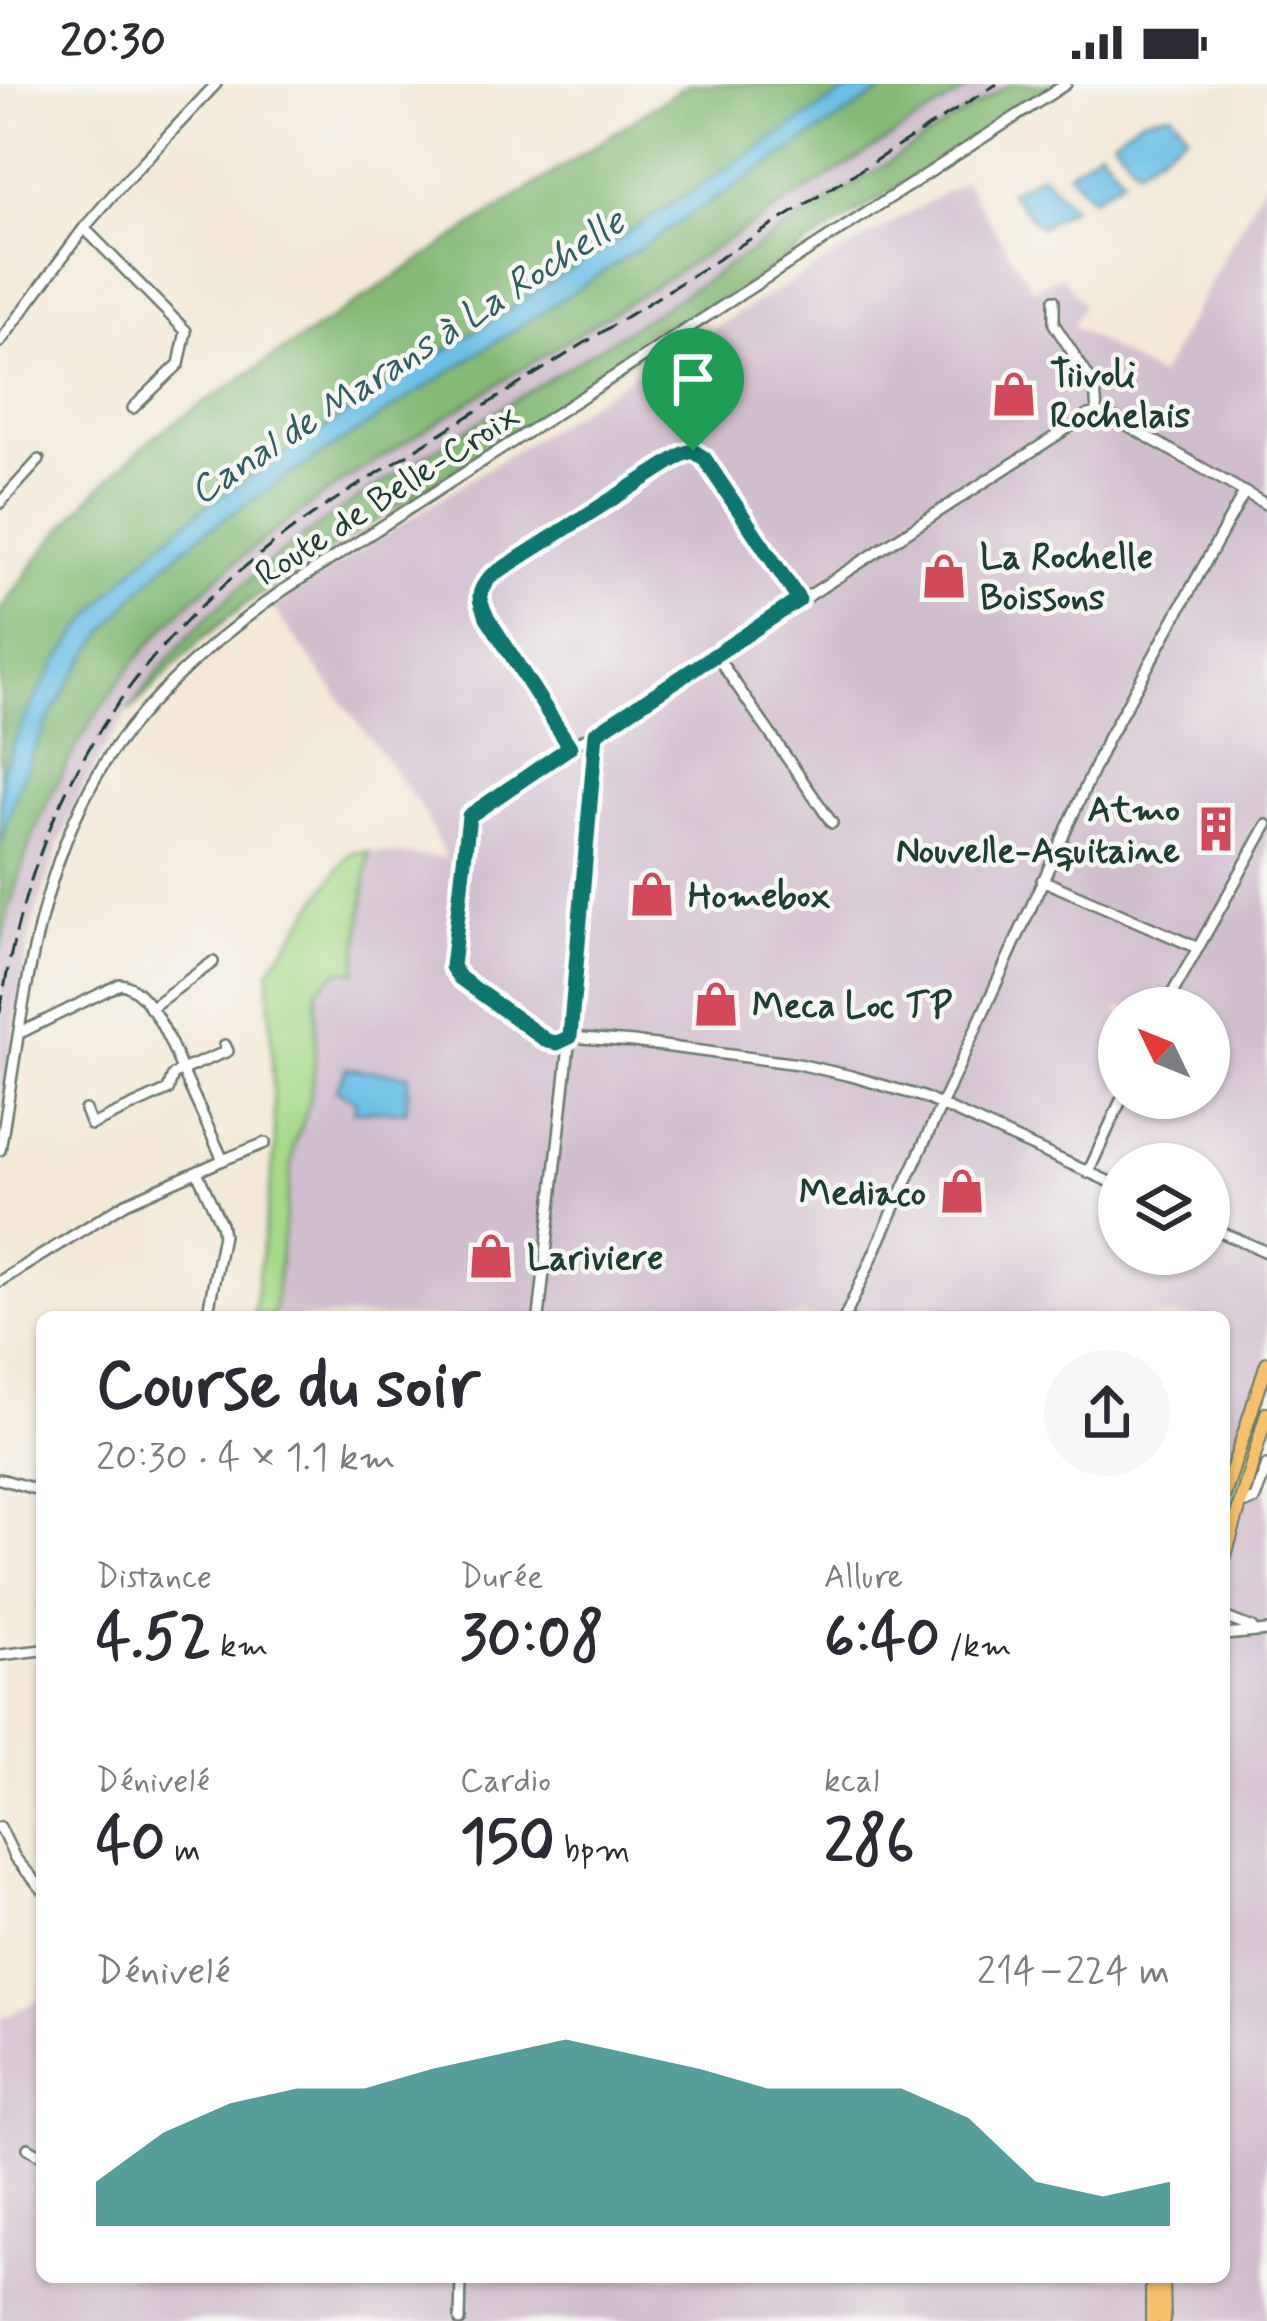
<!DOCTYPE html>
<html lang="fr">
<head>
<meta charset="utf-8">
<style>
  :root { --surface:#fff; --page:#f7f7f7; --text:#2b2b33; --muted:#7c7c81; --accent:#0f766e }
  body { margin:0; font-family:Mynerve,sans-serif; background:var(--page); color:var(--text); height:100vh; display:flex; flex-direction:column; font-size:45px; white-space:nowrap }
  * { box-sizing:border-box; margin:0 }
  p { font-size:39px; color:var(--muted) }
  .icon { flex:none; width:66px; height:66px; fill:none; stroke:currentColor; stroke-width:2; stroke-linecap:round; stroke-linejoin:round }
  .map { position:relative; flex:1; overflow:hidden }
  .sheet { position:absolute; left:36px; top:1227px; width:1194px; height:972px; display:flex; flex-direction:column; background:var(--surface); border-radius:18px; box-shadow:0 3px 9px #0004 }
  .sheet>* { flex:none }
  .needle { width:78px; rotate:313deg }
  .fabs { position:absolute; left:1098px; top:903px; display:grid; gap:24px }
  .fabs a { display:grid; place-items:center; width:132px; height:132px; border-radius:50%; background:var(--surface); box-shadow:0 3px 9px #0004; font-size:60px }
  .pin { position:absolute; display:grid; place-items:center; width:102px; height:102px; color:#fff; margin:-123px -51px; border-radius:50% 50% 50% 0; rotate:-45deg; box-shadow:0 0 12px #0007 }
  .pin .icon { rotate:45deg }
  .round { display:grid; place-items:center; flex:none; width:126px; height:126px; border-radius:63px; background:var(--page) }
  .overview { display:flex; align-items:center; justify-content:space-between; height:204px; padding:0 60px }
  h1 { font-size:66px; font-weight:800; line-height:90px }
  .metrics { display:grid; grid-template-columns:repeat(3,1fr); gap:18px; height:204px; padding:12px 60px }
  .metrics div { display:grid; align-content:center }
  .metrics b { font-size:60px; font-weight:800 }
  .metrics small { font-size:33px; font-weight:400 }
  .metrics p { font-size:33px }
  .chart { height:336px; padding:24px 60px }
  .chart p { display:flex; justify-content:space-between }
  .chart svg { width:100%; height:216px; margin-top:12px; fill:var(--accent); opacity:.7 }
  .status { display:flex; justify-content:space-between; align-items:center; height:84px; padding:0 60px; background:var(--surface); direction:ltr }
  .status svg { height:33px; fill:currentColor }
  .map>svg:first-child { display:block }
  .industrial { fill:#d0bdcd; fill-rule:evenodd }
  .green { fill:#a6da8a; stroke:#628c5f; stroke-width:3 }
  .forest { fill:#84ba76; stroke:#527c55; stroke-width:3 }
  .water { fill:#6ac0e7; stroke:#447e8e; stroke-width:3 }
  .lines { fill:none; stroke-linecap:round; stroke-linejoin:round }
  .minor-casing { stroke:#6a796d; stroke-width:14 }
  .major-casing { stroke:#6a796d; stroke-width:16 }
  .minor { stroke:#fff; stroke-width:9 }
  .major { stroke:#f5c16b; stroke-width:12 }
  .rail { stroke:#1f3d34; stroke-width:3; stroke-dasharray:18 9; stroke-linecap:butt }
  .route-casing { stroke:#fff; stroke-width:24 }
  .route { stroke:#0f766e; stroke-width:15 }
  .labels { text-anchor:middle; stroke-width:9; stroke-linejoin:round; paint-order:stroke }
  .poi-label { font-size:36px; font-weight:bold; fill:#1f3d34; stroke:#f6f6f2; text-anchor:start }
  .street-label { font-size:36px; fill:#1f3d34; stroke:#f6f6f2 }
  .water-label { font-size:39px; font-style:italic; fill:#325e61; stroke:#f6f6f2 }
</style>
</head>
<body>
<div class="status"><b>20:30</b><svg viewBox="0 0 49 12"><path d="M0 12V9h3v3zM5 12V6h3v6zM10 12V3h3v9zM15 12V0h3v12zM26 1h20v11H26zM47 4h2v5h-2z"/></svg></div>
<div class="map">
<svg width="1267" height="2237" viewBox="0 0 1267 2237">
  <rect width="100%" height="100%" fill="#f6f6f2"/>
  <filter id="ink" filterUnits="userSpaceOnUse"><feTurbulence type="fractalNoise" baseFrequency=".00833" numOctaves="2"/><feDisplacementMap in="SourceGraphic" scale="24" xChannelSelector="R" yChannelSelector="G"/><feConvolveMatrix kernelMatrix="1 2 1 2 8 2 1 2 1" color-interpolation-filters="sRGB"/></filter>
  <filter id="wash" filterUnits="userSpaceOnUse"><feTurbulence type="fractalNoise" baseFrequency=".004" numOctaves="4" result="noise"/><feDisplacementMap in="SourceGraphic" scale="48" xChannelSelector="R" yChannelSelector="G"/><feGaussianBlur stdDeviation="2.7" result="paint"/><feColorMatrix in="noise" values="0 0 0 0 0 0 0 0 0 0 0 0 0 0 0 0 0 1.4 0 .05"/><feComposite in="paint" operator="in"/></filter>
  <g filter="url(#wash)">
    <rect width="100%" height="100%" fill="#f4e9d7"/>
    <path class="industrial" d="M976,0H1010L640,238L352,417L240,500L151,594L110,655L80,709L54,774L30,849L0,1031V867L23,782L63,688L84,648L141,570L184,524L262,457L339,400Z
      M1267,93V2237H0V1936L42,1914V2193H1224V1233H273L294,1059L303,1042L314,997L317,905L340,886L356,887L369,768L445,774L424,728L272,523L633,291L964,97L1033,206L1061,191L1083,220L1073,242L1159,293ZM1119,924H1209V1014H1119ZM1119,1080H1209V1170H1119Z"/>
    <path class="green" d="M369,768L356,888L340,886L317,905C315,957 319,1011 294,1059L273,1233H253L275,1064L269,887L350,769Z
      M1267,1287V1305L1224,1455C1224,1396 1248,1342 1267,1287Z"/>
    <path class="forest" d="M688,0H976L339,400C285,439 230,479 182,526C90,617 24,740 0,867V527L47,462L96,407L157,350Z
      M1010,0H1059L250,517L204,553L129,627C208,511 314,441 431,368C488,332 545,297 602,262C739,176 874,87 1010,0Z"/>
    <path class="water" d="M858,0H893C733,105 572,209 411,313C363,344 314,375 266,407C228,432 189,457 157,489C81,565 27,658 0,762C0,739 0,710 2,688C8,668 19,648 28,629C77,534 150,459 238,400Z
      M1171,28L1188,49L1137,85L1113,55L1142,34Z
      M1100,65L1123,94L1091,115L1068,88Z
      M1041,90L1072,123L1040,144L1009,108Z
      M347,984L409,991L406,1027H354L356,1017L336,1006Z"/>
  </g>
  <g filter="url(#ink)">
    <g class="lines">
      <g class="minor-casing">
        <path id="minor" d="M84,144L186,247L179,280L133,324
          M1054,216V240L1095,303L1097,329
          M0,258L84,144L117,106L216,0
          M0,419L39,376
          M715,570L832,739
          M570,663L478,515C484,496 497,488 514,478L683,370L693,367L704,374L799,516
          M1042,796L1198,864L1267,741
          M150,924L213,878
          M1164,924L1198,864
          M20,949L120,900C149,903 172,961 182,986L173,991L168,1006L91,1041L85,1026
          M0,1066C23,932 34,779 115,663C160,601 221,551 282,507L1066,0
          M223,1076L265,1059
          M197,1088L221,1140L223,1151L207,1233
          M1088,1089L1122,1014
          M1119,1102L923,1013L851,992L798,980L633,958L570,953L557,959L547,957L460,894L452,883L467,739L473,727L570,663L608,642L1088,331L1097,329L1118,336L1267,421
          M1209,1143L1267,1168
          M0,1197L126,1119L223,1076L182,986L228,967L225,961
          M539,1233L571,943L596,649
          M845,1233L1106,658L1244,409
          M0,1395L42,1407
          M1238,1422L1255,1415L1267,1381
          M1224,1533L1252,1544
          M1224,1551L1267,1547
          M0,1571L42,1566
          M0,1743L15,1774L42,1805
          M28,2064L42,2072
          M460,2237L461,2193"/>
      </g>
      <g class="major-casing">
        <path id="major" d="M1224,1411L1267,1279
          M1224,1475L1267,1329
          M1152,2193V2237
          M1163,2193L1164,2237"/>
      </g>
      <use href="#minor" class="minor"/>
      <use href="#major" class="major"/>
      <path class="rail" d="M0,929C36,699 138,548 330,419L997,0"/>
    </g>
  </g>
  <g class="lines" filter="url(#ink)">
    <g class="route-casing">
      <path id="route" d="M693,367L704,374L799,516L596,649L570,953L557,959L547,957L460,894L452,883L469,732L570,663L487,533C478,514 476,509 491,492L683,370Z"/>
    </g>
    <use href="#route" class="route"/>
  </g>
  <defs>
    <g id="shop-bare" transform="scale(3.6)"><path d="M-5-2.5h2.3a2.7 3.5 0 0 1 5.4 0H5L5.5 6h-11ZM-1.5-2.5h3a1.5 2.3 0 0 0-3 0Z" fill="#d1495b" stroke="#f6f6f2" stroke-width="2.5" paint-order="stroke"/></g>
    <g id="building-bare" transform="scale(3.6)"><path d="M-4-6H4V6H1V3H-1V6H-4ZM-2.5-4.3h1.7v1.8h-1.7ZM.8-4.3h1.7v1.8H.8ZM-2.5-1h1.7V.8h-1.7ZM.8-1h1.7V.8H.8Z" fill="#d1495b" stroke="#f6f6f2" stroke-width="2.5" paint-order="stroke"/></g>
  </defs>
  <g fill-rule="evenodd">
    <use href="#shop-bare" x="1014" y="310"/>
    <use href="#shop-bare" x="944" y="492"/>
    <use href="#building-bare" x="1216" y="745"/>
    <use href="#shop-bare" x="652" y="810"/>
    <use href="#shop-bare" x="716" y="920"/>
    <use href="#shop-bare" x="962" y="1107"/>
    <use href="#shop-bare" x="491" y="1172"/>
  </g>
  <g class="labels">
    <g class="poi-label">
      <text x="1050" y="302">Tiivoli<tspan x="1050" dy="41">Rochelais</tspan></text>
      <text x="980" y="484">La Rochelle<tspan x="980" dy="41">Boissons</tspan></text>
      <text x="1180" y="737" text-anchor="end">Atmo<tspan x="1180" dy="41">Nouvelle-Aquitaine</tspan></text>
      <text x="688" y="823">Homebox</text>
      <text x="752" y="933">Meca Loc TP</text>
      <text x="926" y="1120" text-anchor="end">Mediaco</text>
      <text x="527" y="1185">Lariviere</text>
    </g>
    <g class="street-label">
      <text transform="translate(386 409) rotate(-33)" y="13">Route de Belle-Croix</text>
    </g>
    <g class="water-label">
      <text transform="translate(406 271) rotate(-33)" y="14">Canal de Marans à La Rochelle</text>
    </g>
  </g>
</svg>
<div class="fabs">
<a><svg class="needle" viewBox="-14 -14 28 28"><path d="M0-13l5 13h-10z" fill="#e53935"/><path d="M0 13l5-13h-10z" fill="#7c7c81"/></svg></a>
<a><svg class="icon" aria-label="layers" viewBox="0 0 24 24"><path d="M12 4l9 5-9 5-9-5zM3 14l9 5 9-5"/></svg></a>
</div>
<div class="pin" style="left:693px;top:367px;background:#1e9e55"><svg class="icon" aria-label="arrive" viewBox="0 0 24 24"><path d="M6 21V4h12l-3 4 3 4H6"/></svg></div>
<section class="sheet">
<div class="overview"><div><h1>Course du soir</h1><p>20:30 · 4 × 1.1 km</p></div><a class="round"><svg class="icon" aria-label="share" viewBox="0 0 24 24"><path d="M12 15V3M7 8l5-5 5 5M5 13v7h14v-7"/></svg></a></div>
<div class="metrics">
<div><p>Distance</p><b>4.52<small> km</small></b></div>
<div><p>Durée</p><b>30:08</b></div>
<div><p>Allure</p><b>6:40<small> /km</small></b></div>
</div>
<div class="metrics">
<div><p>Dénivelé</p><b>40<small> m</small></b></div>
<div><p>Cardio</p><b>150<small> bpm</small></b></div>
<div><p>kcal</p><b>286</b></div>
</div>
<div class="chart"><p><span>Dénivelé</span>214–224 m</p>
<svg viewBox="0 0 160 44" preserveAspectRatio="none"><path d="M0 44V35L10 25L20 19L30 16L40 16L50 12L60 9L70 6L80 9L90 12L100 16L110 16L120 16L130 22L140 35L150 38L160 35V44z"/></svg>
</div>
</section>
</div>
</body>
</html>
